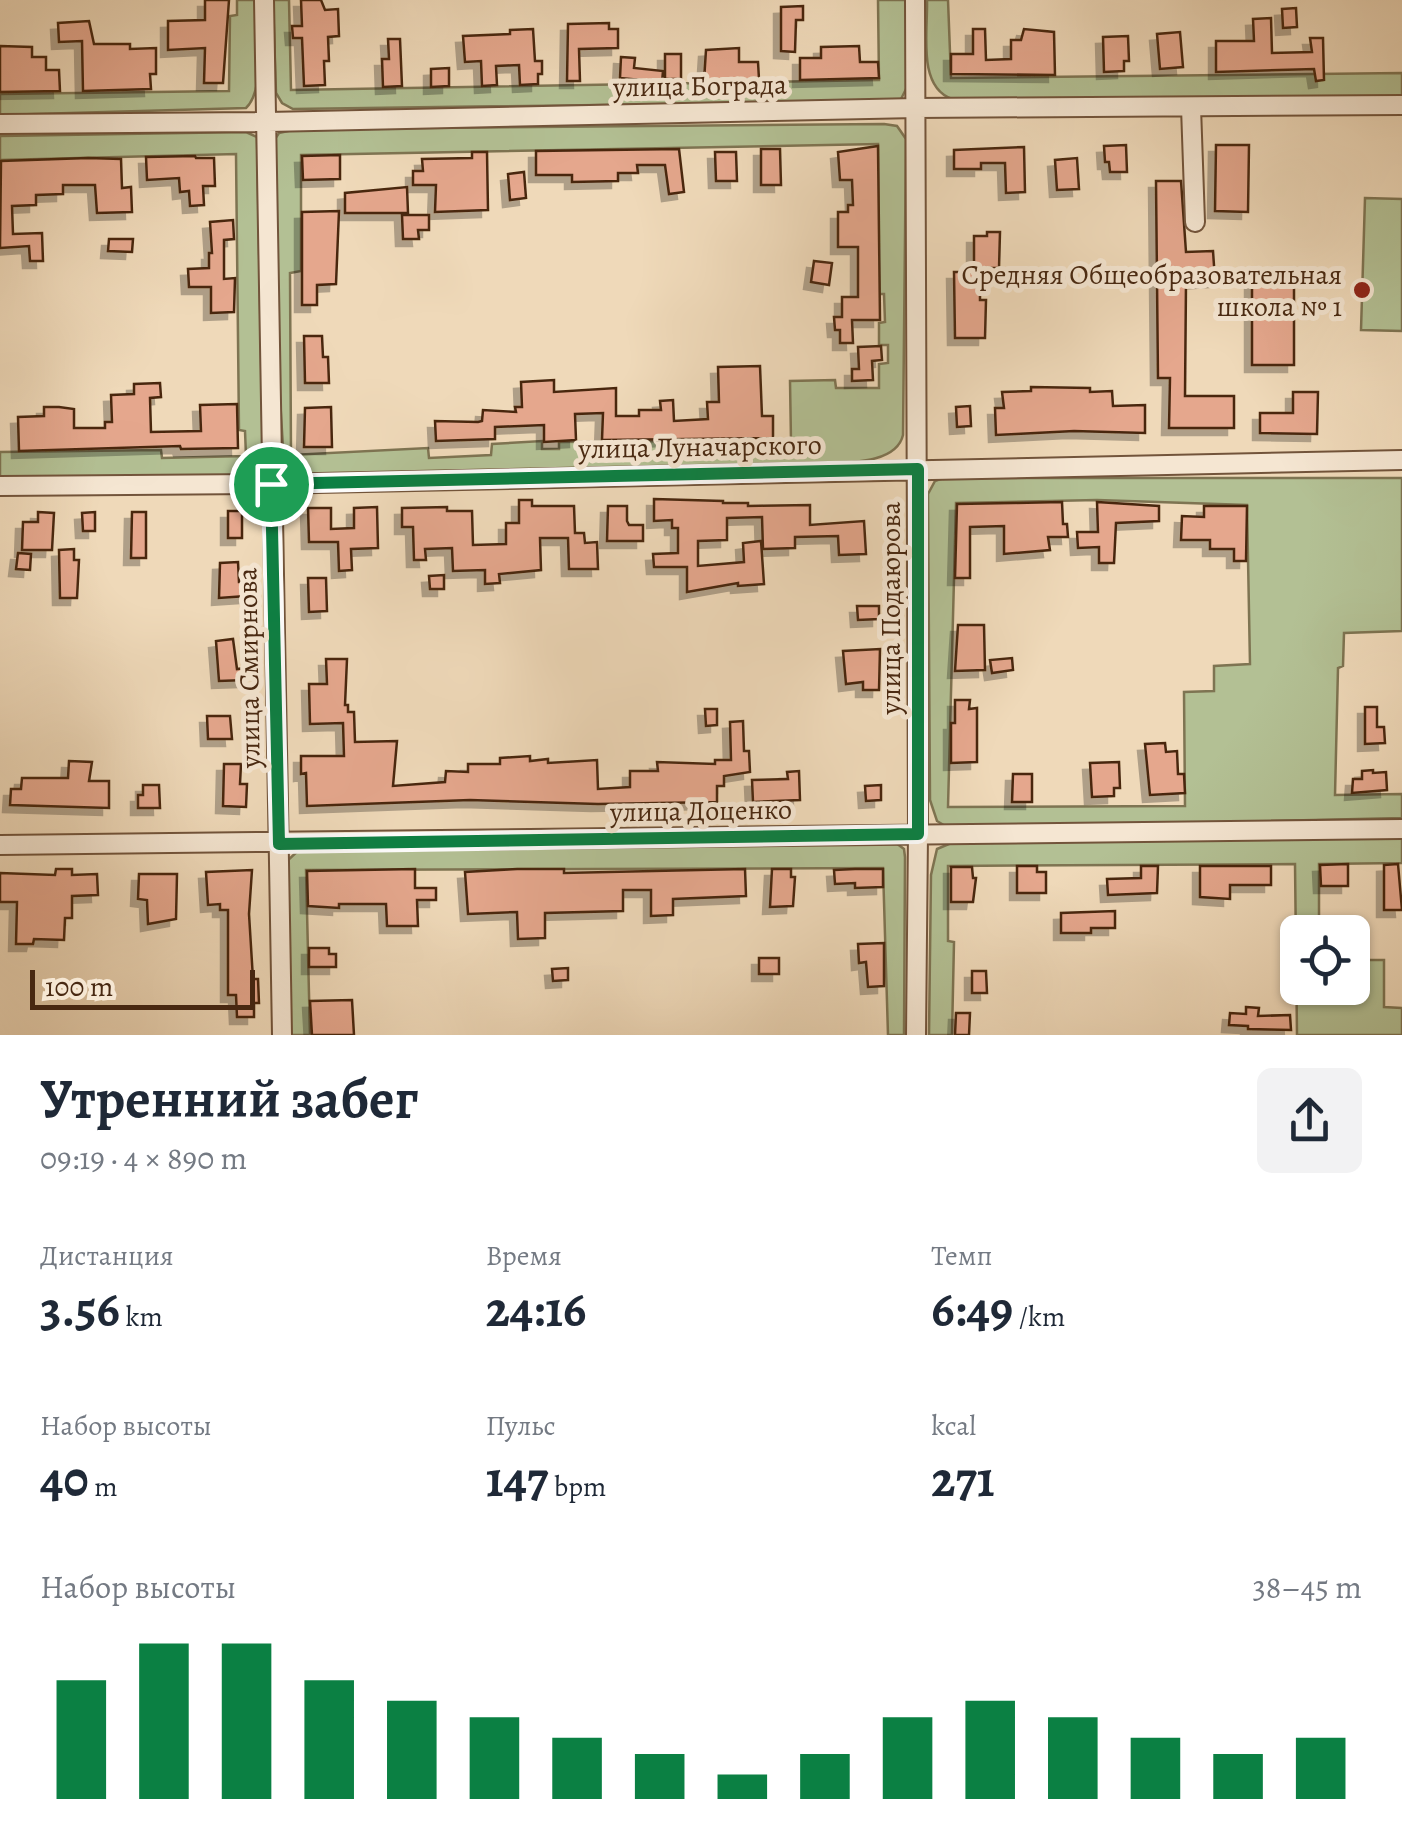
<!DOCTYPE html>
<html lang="ru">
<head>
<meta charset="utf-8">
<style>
  :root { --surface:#fff; --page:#f2f2f3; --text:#1f2937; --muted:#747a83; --accent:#0b8043 }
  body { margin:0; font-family:Alegreya,serif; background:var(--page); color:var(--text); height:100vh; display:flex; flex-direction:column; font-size:38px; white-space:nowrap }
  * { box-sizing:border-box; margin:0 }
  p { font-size:32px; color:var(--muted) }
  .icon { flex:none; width:55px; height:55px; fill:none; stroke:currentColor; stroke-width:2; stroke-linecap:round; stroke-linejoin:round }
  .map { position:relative; height:1035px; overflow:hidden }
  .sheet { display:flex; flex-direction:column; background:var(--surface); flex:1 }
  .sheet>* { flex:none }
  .fabs { position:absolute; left:1280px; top:915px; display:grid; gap:20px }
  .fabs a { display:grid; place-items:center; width:90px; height:90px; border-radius:15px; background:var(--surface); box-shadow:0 2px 8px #0004; font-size:50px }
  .scale { position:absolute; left:30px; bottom:25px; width:225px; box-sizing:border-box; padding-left:10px; border:5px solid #482811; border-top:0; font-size:28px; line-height:35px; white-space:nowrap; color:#482811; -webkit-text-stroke:8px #f5e6d2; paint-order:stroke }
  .pin { position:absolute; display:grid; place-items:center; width:85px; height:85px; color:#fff; margin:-42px; border:5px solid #fff; border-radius:50%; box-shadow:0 2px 10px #0007 }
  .round { display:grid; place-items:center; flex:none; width:105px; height:105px; border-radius:15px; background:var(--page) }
  .overview { display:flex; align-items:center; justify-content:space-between; height:170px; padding:0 40px }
  h1 { font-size:55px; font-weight:700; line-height:75px }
  .metrics { display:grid; grid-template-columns:repeat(3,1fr); gap:15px; height:170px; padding:10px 40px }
  .metrics div { display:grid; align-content:center }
  .metrics b { font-size:50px; font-weight:700 }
  .metrics small { font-size:28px; font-weight:400 }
  .metrics p { font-size:28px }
  .chart { height:280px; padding:20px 40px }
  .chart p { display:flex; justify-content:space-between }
  .chart svg { width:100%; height:180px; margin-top:10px; stroke:var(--accent); stroke-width:6 }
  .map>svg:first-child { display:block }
  .green { fill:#b3c094; stroke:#7e7452; stroke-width:2.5; fill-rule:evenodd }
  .building { fill:#e5a78d; stroke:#482811; stroke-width:2.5; filter:url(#shadow) }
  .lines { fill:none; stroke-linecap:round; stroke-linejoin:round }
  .minor-casing { stroke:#72543b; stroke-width:22 }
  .minor { stroke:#f5e6d2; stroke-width:18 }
  .route-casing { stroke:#fff; stroke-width:20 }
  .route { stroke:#0b8043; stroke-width:12 }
  .poi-dot { fill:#8f2418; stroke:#f5e6d2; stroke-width:4 }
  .labels { text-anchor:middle; stroke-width:10; stroke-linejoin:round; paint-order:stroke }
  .street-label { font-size:28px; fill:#482811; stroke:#f5e6d2 }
  .poi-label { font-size:28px; fill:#482811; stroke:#f5e6d2; text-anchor:end }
</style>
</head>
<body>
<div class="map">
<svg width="1402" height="1035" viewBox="0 0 1402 1035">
  <defs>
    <filter id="shadow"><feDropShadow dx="-7" dy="7" stdDeviation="0" flood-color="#0004"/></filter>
  </defs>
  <rect width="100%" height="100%" fill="#efd9b9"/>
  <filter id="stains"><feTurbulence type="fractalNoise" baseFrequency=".002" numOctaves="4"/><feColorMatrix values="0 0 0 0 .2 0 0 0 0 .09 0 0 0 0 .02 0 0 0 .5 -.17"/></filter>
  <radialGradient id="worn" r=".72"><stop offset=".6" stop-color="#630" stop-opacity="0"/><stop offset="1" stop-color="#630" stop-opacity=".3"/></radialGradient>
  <path class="green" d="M237,0H257C257,27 266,90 246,108L0,115V94L229,91L230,16L237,15Z
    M273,0H289L291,90L879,80L878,0H906L907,87L901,99L893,101L293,109L282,103L276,93Z
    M927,0H948L951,78L1402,73V97L952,99C917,87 928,31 927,0Z
    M884,124L897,126L906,139L903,435C896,466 841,462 814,465L294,476L284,464L277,349L275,139L279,133L297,129ZM878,144L879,294H884L885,322L879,323V345H888V363L879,364V388H836L835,380L790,381L791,441H703L702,452H687V441L559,442V449H542V441L492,444L491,455L429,458L428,448L291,455L290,273L301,271V155Z
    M246,132L257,137L263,464L260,473L253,478L0,480V452L161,450L162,458L246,456L245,431L239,430L236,154L0,160V136Z
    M1365,198L1402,199V331L1361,330Z
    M943,478H1402V631L1344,633L1343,666L1338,668L1335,795L1402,794V818L962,828L947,827L937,821L930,800L928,494L935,481ZM1097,500L1247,505L1250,664L1214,666V691L1184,692L1185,806L948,807L956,503Z
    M1402,837V863L1319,864V932H1298V988H1352L1353,960H1384V1007L1402,1008V1035H1297L1295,864L948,866V941L954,942L952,1035H929L931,875L937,849L956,841Z
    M896,843L904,849L905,857L904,1035H888L883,868L306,870L310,1035H290L287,861L300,849Z"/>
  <path class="building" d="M205,0H229L223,83H204L205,48L168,50V21L205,20Z
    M301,0H321L325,10L338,9L339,36L328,37L329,61H324L325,85L304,86L302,38H293L292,26H302Z
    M803,6V20H796L795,52L781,51V7Z
    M1296,8L1297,27L1283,28L1282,9Z
    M1271,18L1272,53L1312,52L1310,38H1323L1324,80L1316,81L1314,69L1216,72V41H1254L1253,19Z
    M89,21L94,44H130V49L156,48V74H150L151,89L83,91L82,41L59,42L58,23Z
    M609,23V29H618V48L579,49L580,81H567L568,24Z
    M533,29L535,61H542V74H538V84L520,85L519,65L496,66L497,85L482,86L481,61L465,62L463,36L510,34V30Z
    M973,29H985L986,60L1011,59V40H1021L1024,29L1054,32L1055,75L951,74V54H973Z
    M1180,32L1183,67L1160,69L1157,34Z
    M1128,36L1129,61H1124V71L1104,72L1103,37Z
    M388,39H400L402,86L383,87L382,59H389Z
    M0,46L32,47V57H46V70H59L60,91L0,92Z
    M859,46L860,62H878L879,78L800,80V58H821V47Z
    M739,48V62H758L759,79L704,81L706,50Z
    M665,54H681V79H665Z
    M621,57L635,58L634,68L663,71L662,82L620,78Z
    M449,68V86L431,87V69Z
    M1126,145L1127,172H1110L1109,162H1105L1104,146Z
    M1216,145H1249L1248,212L1215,211Z
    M878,146L880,320H852L853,343H840V330H835L834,317H842V297H858V247H838V212H848V205H853L852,180H840L838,152Z
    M1024,147L1025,192L1006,193L1005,163H981V169H954V150Z
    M679,149L684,192L669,194L665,165H637L638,173H618V181L572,182V175H536V151Z
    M761,149H780L781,185H761Z
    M472,152H487L488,210L435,212L436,185H413V171H423L422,159L472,158Z
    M715,152H736L737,181H716Z
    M340,155V179L303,180L302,156Z
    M195,156L196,158H214L215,186H203L204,205L190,206L189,191L180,192L179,178L147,180L146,157Z
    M88,158L121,159L122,188L131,187L132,212L97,213L95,185H63V194L36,195V205L12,206L13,234L42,233L43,261H30L29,246L0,248L1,161Z
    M1077,158L1079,189L1057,190L1055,160Z
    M524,172L526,198L510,200L508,174Z
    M1156,181H1181L1186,252L1213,251L1215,280L1186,282L1185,396H1234V428H1169L1170,378H1158Z
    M407,187L408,213H345V193Z
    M339,211L336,284L317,285V305H302V212Z
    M402,215H429V230H418L419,239H403Z
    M233,220L234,239L224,240V279L235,278L234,312L211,313V287H189L188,269L209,268V253H212L210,222Z
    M987,232H1000L999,268H974V236H987Z
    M109,239H133L132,252L108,251Z
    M814,261L832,263L829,285L811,282Z
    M954,272H980V300H986L985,338H955Z
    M1252,281H1294V365H1252Z
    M304,336H322L323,357H328L329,383H305Z
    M881,346L882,360L872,361L873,380L852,381V369H859L858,347Z
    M760,366L762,416H773V438L602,440L603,413L575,414L576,440L544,442V425L495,427V439L436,441L435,421L478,422L482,421L483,410L516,412L515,407H522L521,382L554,380V392L616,388V416H639V410H661L660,401L673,400L674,421L708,419L707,402H719L718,367Z
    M160,383L161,397L150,398L151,432L201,431L200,405L237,404L238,448L181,449L180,446L19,451L18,417L44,416V407H59L74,409V428H105V422H112L111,395L134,394V384Z
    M1031,387L1090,388V392L1112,391L1113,406L1145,405V433L1074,431L996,435L995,408H1004L1002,392L1031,391Z
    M1293,392H1318L1317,434L1260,433V413H1293Z
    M970,406L971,426L957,427L956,407Z
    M331,407L332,447H304L305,408Z
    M654,499L723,501V503H748V506L810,505V525L864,521L866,554L839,555L838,536L795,537V548L763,549L762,517L727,518V540L698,541V566L744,562L743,543L761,541L764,584L738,586V583L687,592V567H654L653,554L678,553V528H672V520L654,521Z
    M519,500H532V506H574L575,533H584L585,543L597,542L598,569H569L568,538H540L541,570L499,574L500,583L485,584V570L453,571L452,548L425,549L426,560H414L413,527H402V508L447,507V511H472L473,545L506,544V523H519Z
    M1062,502L1063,524H1067L1068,537H1048L1050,550L1004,554V526L970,527V578H955L957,504Z
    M1097,502L1159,506V521L1116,523L1114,563H1099V547L1078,548L1077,532H1098Z
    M608,506H627V521L629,525H643V541H607Z
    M1204,506H1247L1246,561H1234V549H1210V540H1181L1182,516L1204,517Z
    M377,507L378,548L351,549L352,570L339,571L338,542H309L308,508H331V529L354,528V508Z
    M228,511H242V538H228Z
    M38,512L54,513L52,550H22L23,522H38Z
    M95,512V531H83L82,513Z
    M132,512H146V558H131Z
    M74,549V560H79L77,598H60L59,550Z
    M18,553L31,554L30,570L16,569Z
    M238,562L239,582H245L246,596L219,598L220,563Z
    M444,575V589H430L429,576Z
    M308,578H326L327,611L309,612Z
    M857,606H879V619L858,620Z
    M958,625H984L985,670L955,671Z
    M233,639L237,669L246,668V680L219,681L216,641Z
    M880,649L879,690H863V682L846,684L843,651Z
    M1012,658L1013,670L992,673L990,660Z
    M326,659H347L345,705H348V712H354L355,742L397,741L393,786L445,782L446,771L468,772V764H500V758L530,756V761L548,759V763L597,760L598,789L630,787V771H658L657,762L715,764V760H731L730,722L743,721L744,751H749L750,772L724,776V786H717V802L598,804L470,800L307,806L306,773L301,774V756H344L343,723L310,724L309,684H327Z
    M955,700H970L969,709L977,708V762L951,763V723H955Z
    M1365,707H1377V727H1384L1385,743L1365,744Z
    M705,709H717V725L706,726Z
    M207,716H230L232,739H208Z
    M1165,743L1166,752L1177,751L1178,774H1184L1185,793L1150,795L1145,744Z
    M69,761L92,762L89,781H109V808L10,805L11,789H21L22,778H68Z
    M1119,762L1120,788H1114V796L1092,797L1090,763Z
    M224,764H241L240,784H247L246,807L223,806Z
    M1373,770V773L1386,772L1387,790L1352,793L1353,779H1362V771Z
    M799,771L800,800L753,802L752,780L788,779L787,772Z
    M1013,774H1032V802H1012Z
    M143,785H159L160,808H138V795H143Z
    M881,785V800L866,801L865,786Z
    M1348,864V886H1321L1320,865Z
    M1398,864L1402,910H1384V865Z
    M1017,866H1037V872H1046V893H1017Z
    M1141,866H1158L1157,893L1108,895L1107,879L1141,878Z
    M1200,866H1271V885H1230V899L1200,897Z
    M951,867H972L973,878H976L973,902H951Z
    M56,869H72V875L97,874L98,895L72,896V918H65L64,940L34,939L33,944H16L17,902H0V873L55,875Z
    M415,869V888H436V900H417L418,926H387L386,904H339V908L308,906L307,871Z
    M517,869H564V873L745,869L746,896L673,899V915L651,916V890H623V911L545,913V938L518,939L517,912L468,914L465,872Z
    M772,869H791V877H795L793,906L770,907Z
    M855,869H883V887L855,888V883L835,884L834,870Z
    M252,870L249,914L253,979H258L259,1003H254V1017H237L236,995H228V910H220V904L208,905L206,872Z
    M139,874H177L176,919L148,924L147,900L138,899Z
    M1115,911V928H1091V933H1061V913Z
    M884,943V986L868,987L866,962L859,963L858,944Z
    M309,948H329V954H336V967H309Z
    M759,958H779V974H759Z
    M568,968V980L553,981L552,969Z
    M972,971H986L987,993H972Z
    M352,1000L354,1035H312L310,1001Z
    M1246,1007L1259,1008L1258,1016L1290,1015L1291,1030L1248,1029V1026L1229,1025L1230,1013L1246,1014Z
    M956,1013H970L969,1035H955Z"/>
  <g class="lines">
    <g class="minor-casing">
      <path id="minor" d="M264,0L282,1035
        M915,0L918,834L916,1035
        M1191,107L1195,222
        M0,124L268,122L916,108L1402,105
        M0,486L271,484L1402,460
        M0,845L1402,829"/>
    </g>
    <use href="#minor" class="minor"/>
  </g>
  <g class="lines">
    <g class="route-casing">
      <path id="route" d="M918,469V834L279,844L271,484Z"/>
    </g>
    <use href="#route" class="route"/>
  </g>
  <circle class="poi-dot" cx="1362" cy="290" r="10"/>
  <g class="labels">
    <g class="street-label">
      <text transform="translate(700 85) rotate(-1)" y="10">улица Бограда</text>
      <text transform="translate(700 446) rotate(-1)" y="10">улица Луначарского</text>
      <text transform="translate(890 608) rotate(-90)" y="10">улица Подаюрова</text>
      <text transform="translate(248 668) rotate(-91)" y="10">улица Смирнова</text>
      <text transform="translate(701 810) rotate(-1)" y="10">улица Доценко</text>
    </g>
    <g class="poi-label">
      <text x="1342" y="284">Средняя Общеобразовательная<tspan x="1342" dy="32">школа № 1</tspan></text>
    </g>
  </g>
  <rect width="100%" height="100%" filter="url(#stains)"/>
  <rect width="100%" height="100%" fill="url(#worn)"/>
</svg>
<div class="fabs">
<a><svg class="icon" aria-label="locate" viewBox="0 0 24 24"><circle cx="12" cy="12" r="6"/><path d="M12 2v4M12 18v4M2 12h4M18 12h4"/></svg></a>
</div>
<div class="scale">100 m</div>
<div class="pin" style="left:271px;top:484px;background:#1e9e55"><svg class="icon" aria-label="arrive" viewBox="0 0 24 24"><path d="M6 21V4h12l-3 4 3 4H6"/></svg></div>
</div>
<section class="sheet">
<div class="overview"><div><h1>Утренний забег</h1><p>09:19 · 4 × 890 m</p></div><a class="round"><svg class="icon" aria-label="share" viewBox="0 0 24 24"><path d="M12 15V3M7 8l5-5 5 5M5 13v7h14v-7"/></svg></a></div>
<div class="metrics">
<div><p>Дистанция</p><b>3.56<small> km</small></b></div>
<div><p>Время</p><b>24:16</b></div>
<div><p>Темп</p><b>6:49<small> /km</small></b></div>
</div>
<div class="metrics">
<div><p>Набор высоты</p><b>40<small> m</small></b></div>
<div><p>Пульс</p><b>147<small> bpm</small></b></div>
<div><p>kcal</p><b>271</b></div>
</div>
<div class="chart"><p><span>Набор высоты</span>38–45 m</p>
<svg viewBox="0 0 160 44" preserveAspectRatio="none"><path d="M5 44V15M15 44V6M25 44V6M35 44V15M45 44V20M55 44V24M65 44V29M75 44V33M85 44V38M95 44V33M105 44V24M115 44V20M125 44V24M135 44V29M145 44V33M155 44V29"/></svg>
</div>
</section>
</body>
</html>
